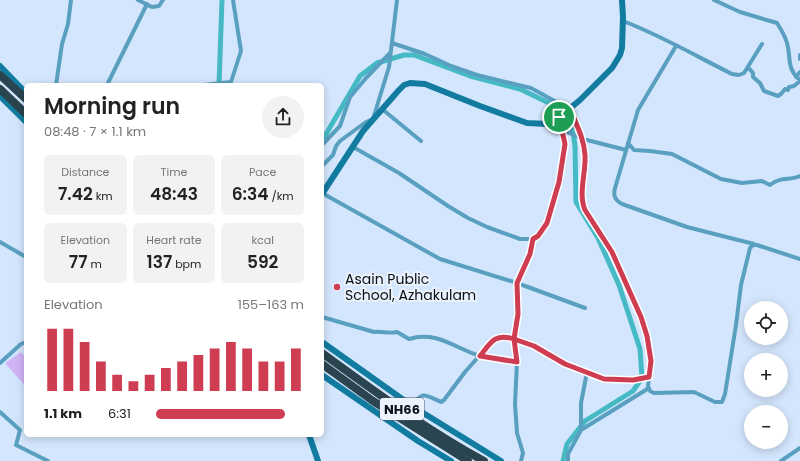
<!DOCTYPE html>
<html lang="en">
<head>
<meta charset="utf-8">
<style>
  :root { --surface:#fff; --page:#f2f2f2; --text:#222; --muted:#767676; --accent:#ce3d51 }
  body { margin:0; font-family:Poppins,sans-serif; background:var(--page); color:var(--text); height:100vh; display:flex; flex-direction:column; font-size:15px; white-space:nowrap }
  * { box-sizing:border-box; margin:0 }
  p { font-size:13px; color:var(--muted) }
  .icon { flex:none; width:22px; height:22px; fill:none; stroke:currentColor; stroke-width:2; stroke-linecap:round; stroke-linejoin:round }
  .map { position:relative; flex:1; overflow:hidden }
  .details { position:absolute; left:24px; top:83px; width:300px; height:354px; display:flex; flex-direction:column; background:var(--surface); border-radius:6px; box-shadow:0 2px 10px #0003 }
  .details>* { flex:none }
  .controls { position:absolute; left:744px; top:301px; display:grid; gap:8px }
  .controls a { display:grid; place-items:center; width:44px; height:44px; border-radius:50%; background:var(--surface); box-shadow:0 2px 10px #0003; font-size:20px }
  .pin { position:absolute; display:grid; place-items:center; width:34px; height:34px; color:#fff; margin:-17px; border:2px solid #fff; border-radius:50%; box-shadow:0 1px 4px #0007 }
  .round { display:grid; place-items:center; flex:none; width:42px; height:42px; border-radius:21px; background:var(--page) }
  .headline { display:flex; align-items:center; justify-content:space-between; height:68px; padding:0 20px }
  h1 { font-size:22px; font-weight:600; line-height:30px }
  .stats { display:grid; grid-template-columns:repeat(3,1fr); gap:6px; height:68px; padding:4px 20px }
  .stats div { display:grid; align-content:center; border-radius:6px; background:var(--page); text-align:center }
  .stats b { font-size:17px; font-weight:600 }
  .stats small { font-size:11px; font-weight:400 }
  .stats p { font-size:11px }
  .chart { height:112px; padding:8px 20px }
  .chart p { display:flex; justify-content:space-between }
  .chart svg { width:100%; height:72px; margin-top:4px; stroke:var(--accent); stroke-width:6 }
  ul { padding:0 20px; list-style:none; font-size:13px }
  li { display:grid; grid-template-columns:64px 48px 1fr; align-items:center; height:30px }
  li i { height:10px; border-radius:5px; background:var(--accent) }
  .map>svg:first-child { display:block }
  .green { fill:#cfb4f5 }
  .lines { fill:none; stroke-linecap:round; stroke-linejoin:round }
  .canal { stroke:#45bac5; stroke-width:5 }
  .street { stroke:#59a0c0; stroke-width:4 }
  .secondary { stroke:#117ba0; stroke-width:6 }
  .highway { stroke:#2a4450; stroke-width:8 }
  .route-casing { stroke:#fff; stroke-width:8 }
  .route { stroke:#ce3d51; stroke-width:5 }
  .poi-dot { fill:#ce3d51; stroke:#ebf2fb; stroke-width:1.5 }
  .labels { text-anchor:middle; stroke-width:4; stroke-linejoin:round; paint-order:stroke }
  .shield { fill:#ebf2fb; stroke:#4e545b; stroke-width:1 }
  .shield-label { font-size:13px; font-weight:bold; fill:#0a1017 }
  .poi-label { font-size:14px; fill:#0a1017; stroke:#ebf2fb; text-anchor:start }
</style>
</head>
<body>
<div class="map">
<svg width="800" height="461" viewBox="0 0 800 461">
  <rect width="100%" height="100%" fill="#d4e6fd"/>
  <path class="green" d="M21,352L26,358V387L5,363Z"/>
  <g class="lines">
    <path class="canal" d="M219,85L222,0
      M322,141L360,76L377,63L404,55H414L470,76L520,89L553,105L567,117L573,132L575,146L576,202L598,238L619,285L640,349L642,378L633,391L585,421L567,444L563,461"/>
    <path class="street" d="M138,0L152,7L159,6L163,0
      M714,0L740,12L777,23C780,28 784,34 786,40C792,55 785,68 800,80
      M623,21C660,35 696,56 732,74L739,75L744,73L762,44
      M392,43L425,54L451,66L477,75L531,88L569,109L583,139L585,171L582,198L585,210L612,252L641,317L647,336L651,361L648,386L650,391L654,393L694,392L715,402H722L725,394L736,325L741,285L750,248L753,245H757L800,259
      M676,46L638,110L615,188C613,196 615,200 622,204L687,227L754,244
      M800,55V59
      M748,67L753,73V77L760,83L764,91L778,96L781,94L785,89L788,90L789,87L794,86L800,81
      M796,77L800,72
      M56,85L62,44L68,24L71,0
      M107,85L147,4
      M203,85L231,82
      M230,85L241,51L233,0
      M382,109L421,141
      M562,130L583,139L626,150
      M628,143L634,150L650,151L672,154L721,179L742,183L762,181L770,185C781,176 789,181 800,176
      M322,145L340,126L350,97L366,78L390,53
      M353,147L399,173L448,206L468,218L487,227L520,239H533L538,236L547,223L559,182L565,144L559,117
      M322,166L333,155L336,146L340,141L366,122L373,119L389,67L397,0
      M322,193L440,259L517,283L585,308
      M0,242L26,257
      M322,317L374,332C382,331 389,334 397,332L409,339C436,330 456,349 480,356C492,359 505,360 517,362
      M0,363L21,344L26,342
      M412,406C423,390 425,395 441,402L444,400L465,372L496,337C518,334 544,353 563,363C575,369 591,375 603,379C615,382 637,379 649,377
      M0,412L20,430L16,445L48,461
      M581,430V403L587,372
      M521,461L523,453L517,433L515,404L517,362L514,339L518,315L517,283L529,253L533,239
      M568,461V454L581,430L649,388
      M781,461L800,448"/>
    <path class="secondary" d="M0,66L26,93
      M0,96L26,122
      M322,194L363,131L399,90L404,85L410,83L425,84L480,106L527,123L547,124L568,110L580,100L612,68L620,55L622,48L623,17L622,0
      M322,342L412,406L501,461
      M322,375L418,441L451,461
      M309,435L318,461"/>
    <path class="highway" d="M0,75L26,99
      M0,89L26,114
      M322,353C374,391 427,430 484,461
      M322,364L373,401L468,461"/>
  </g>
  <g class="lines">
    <g class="route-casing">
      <path id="route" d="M559,117L565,144L559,182L547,223L538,236L533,239L530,254L517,283L518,314L514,339C495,333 491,342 480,356L517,362L514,339L534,346L565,364L604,379L633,380L649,377L651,361L647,336L641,317L612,252L585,210C578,193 586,174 585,155C584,138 576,124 570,109L559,117"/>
    </g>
    <use href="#route" class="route"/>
  </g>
  <circle class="poi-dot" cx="337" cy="287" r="4"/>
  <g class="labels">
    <rect class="shield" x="380" y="398" width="44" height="22" rx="3"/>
    <g class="shield-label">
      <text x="402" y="414">NH66</text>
    </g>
    <g class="poi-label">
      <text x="345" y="284">Asain Public<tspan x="345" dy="16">School, Azhakulam</tspan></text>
    </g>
  </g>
</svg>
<div class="controls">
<a><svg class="icon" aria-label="locate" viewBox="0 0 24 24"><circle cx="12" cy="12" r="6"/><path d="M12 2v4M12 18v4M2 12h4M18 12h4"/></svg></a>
<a>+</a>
<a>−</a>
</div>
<div class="pin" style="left:559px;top:117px;background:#1e9e55"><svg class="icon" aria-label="arrive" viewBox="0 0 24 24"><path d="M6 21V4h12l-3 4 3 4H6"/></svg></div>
<section class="details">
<div class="headline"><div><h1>Morning run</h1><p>08:48 · 7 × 1.1 km</p></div><a class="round"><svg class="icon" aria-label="share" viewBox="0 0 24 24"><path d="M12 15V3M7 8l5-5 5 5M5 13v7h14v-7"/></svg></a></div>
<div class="stats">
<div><p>Distance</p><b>7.42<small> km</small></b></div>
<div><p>Time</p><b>48:43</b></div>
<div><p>Pace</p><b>6:34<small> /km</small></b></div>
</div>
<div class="stats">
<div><p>Elevation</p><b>77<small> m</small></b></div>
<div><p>Heart rate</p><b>137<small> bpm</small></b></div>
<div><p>kcal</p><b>592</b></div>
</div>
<div class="chart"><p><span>Elevation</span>155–163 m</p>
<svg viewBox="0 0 160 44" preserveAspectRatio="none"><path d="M5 44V6M15 44V6M25 44V14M35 44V26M45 44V34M55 44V38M65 44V34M75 44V30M85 44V26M95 44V22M105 44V18M115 44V14M125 44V18M135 44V26M145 44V26M155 44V18"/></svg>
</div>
<ul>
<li><b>1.1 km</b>6:31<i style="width:87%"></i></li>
</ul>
</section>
</div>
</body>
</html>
